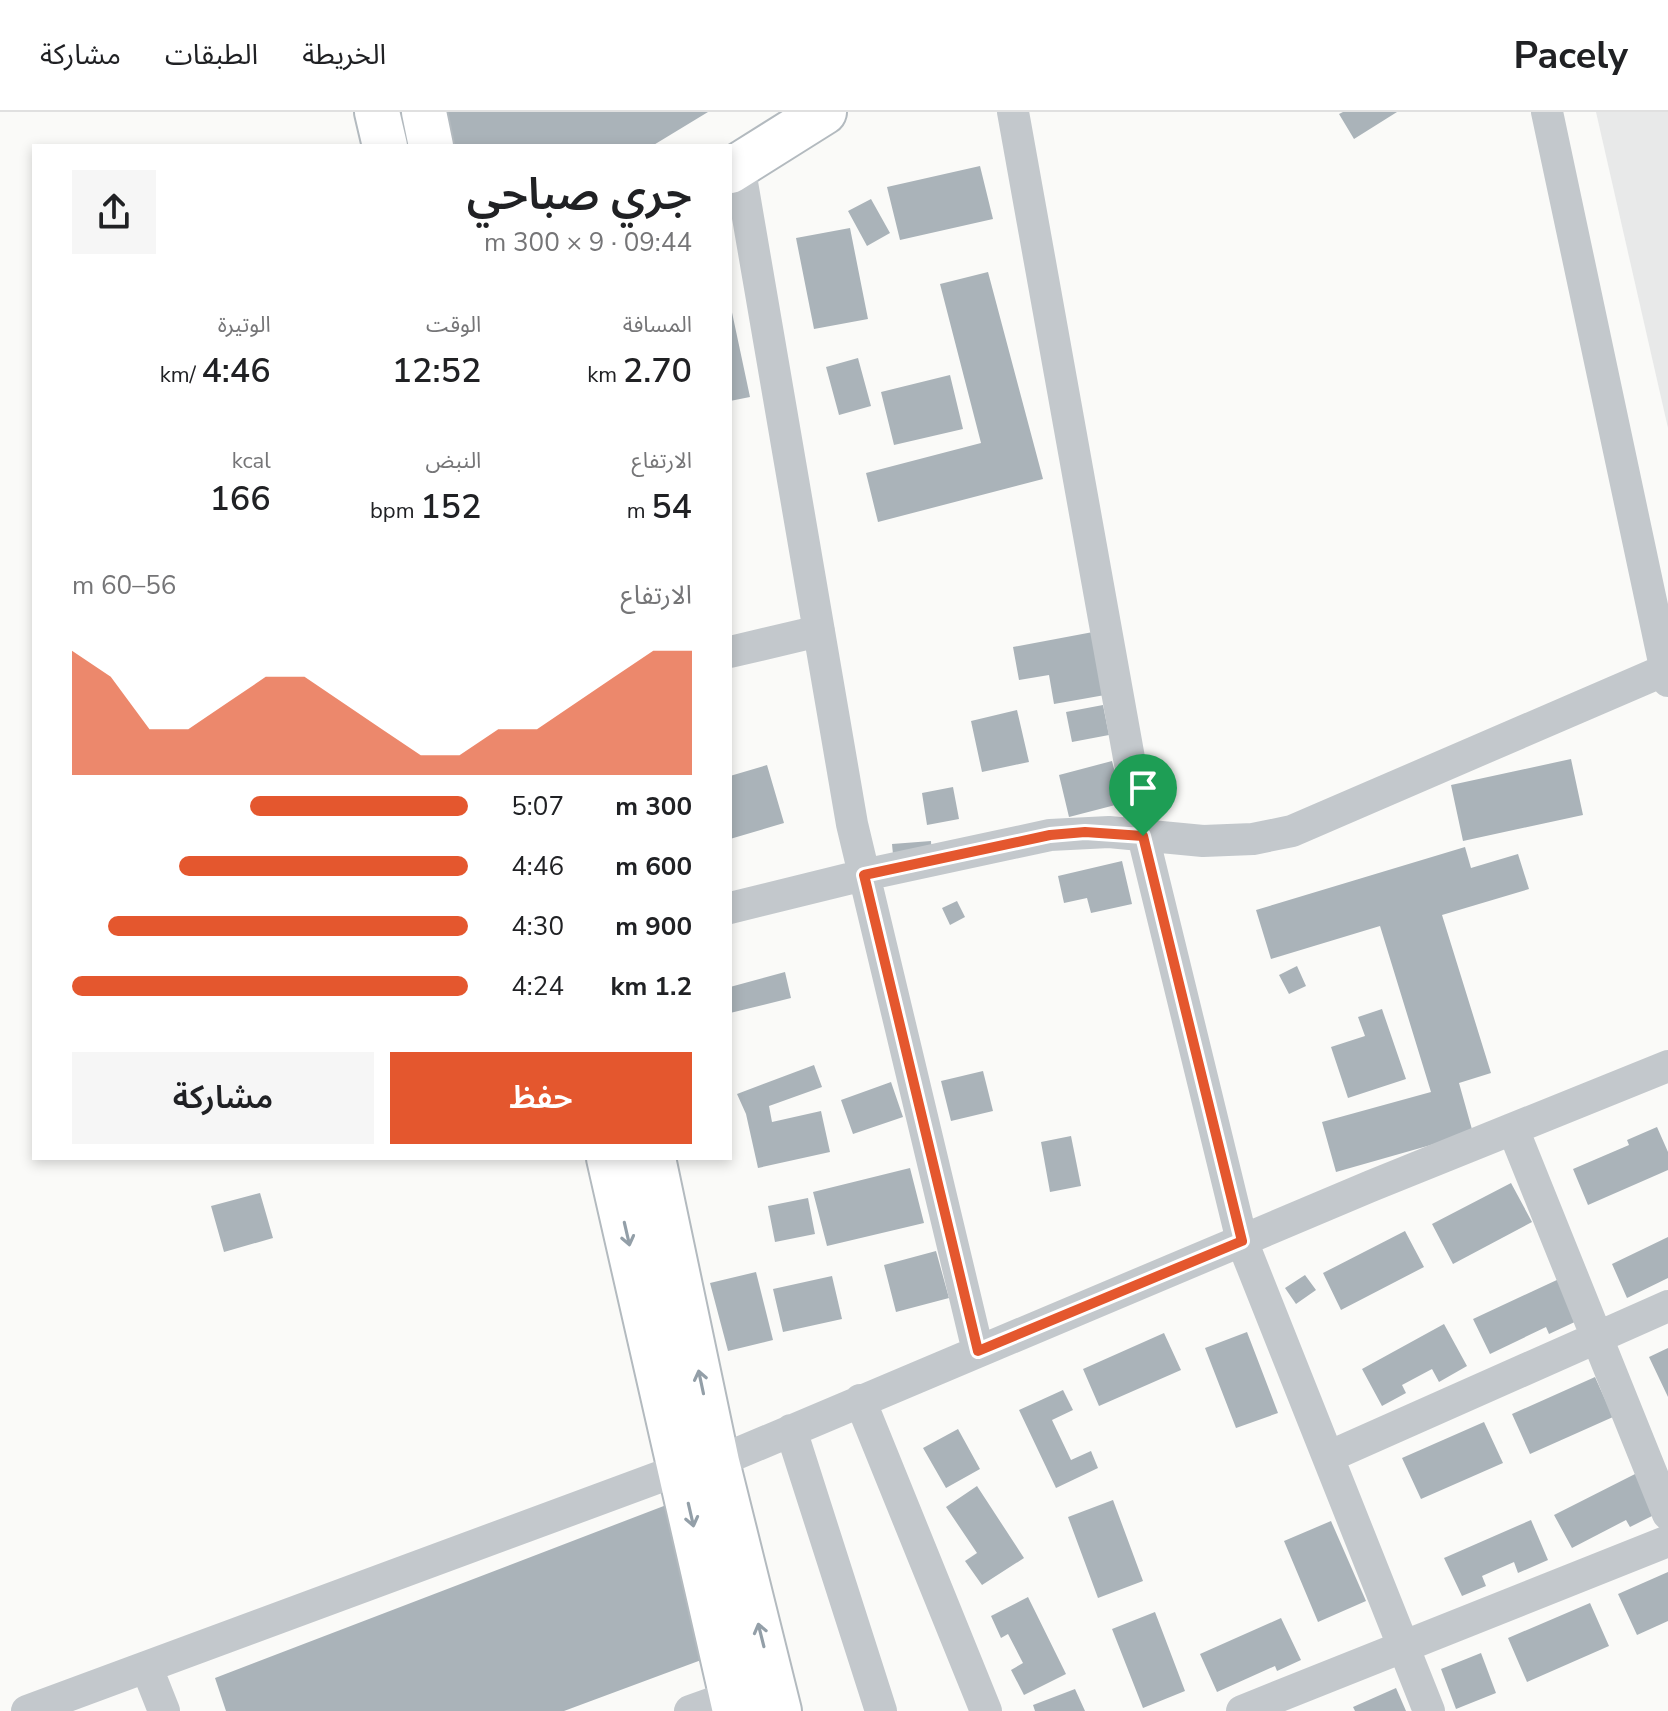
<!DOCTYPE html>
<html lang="ar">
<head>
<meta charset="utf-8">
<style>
  :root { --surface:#fff; --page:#f6f6f6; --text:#202124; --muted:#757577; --line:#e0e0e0; --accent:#e4572e }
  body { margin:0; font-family:"Nunito Sans","Noto Sans Arabic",sans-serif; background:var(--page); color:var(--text); direction:rtl; height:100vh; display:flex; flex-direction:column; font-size:30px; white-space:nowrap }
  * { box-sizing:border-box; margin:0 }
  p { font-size:26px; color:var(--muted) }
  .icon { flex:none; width:44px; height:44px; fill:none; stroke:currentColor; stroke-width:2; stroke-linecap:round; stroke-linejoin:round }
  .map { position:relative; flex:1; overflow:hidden; direction:ltr }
  .details { position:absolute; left:32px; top:32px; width:700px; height:1016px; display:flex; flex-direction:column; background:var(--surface); border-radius:0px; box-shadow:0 4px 12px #0003; direction:rtl }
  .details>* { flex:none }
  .pin { position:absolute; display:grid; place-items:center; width:68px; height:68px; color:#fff; margin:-82px -34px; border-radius:50% 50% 50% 0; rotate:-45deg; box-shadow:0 0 8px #0007 }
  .pin .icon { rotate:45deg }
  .round { display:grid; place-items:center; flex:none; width:84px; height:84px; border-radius:0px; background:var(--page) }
  .headline { display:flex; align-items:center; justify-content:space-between; height:136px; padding:0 40px }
  h1 { font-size:44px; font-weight:600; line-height:60px }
  .stats { display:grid; grid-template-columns:repeat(3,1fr); gap:12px; height:136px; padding:8px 40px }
  .stats div { display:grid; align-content:center }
  .stats b { font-size:34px; font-weight:600 }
  .stats small { font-size:22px; font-weight:400 }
  .stats p { font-size:22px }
  .chart { height:224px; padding:16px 40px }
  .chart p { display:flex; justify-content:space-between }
  .chart svg { width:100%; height:144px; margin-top:8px; fill:var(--accent); opacity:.7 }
  .primary-button { display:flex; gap:16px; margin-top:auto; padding:16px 40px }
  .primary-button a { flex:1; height:92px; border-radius:0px; background:var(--accent); color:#fff; font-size:32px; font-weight:600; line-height:92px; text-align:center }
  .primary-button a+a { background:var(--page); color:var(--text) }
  ul { padding:0 40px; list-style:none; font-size:26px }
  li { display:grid; grid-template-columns:128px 96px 1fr; align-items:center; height:60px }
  li i { height:20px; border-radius:10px; background:var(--accent) }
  header { display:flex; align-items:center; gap:48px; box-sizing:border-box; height:112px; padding:0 40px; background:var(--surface); border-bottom:2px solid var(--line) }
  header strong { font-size:38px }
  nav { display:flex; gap:44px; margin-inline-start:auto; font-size:28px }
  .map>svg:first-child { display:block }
  .built { fill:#e8e9e9 }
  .building { fill:#aab3b9 }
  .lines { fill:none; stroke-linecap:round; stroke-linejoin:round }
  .secondary-casing { stroke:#b3babf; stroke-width:48 }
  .street { stroke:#c3c8cc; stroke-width:32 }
  .secondary { stroke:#fff; stroke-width:44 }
  .oneway { stroke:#939fa8 }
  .route-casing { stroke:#fff; stroke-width:16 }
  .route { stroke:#e4572e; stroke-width:10 }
</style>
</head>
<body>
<header>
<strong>Pacely</strong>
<nav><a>الخريطة</a><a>الطبقات</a><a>مشاركة</a></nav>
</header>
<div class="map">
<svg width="1668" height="1599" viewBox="0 0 1668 1599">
  <rect width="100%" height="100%" fill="#fafaf8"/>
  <path class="built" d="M1596,0H1668V316Z"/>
  <path class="building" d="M446,0H708L652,34H451Z
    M1343,0H1397L1354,27L1339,2Z
    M980,54L993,107L900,128L887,75Z
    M871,87L890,121L867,134L848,99Z
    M850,116L868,207L814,217L796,126Z
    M988,160L1043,367L878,410L866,361L981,331L940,172Z
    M730,191L750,285L730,289Z
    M858,246L871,294L839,303L826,255Z
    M950,263L963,317L894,333L881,280Z
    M1093,520L1105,583L1054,592L1049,563L1019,568L1013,535Z
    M1103,593L1109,623L1072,630L1066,600Z
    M1017,598L1029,650L982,660L971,609Z
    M1571,647L1583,703L1463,729L1451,673Z
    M1112,649L1123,691L1069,705L1059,663Z
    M767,653L784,711L730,727V664Z
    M953,675L959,707L927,713L922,681Z
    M931,729L932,750L894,753L892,732Z
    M1465,735L1471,756L1518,742L1529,777L1442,803L1491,961L1459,971L1473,1021L1336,1060L1322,1010L1431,980L1380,814L1271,847L1256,798Z
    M1122,749L1132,792L1091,801L1087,786L1064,791L1058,764Z
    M957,789L965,805L950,813L942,796Z
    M1297,854L1306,874L1289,882L1279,863Z
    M785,860L791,886L730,901V875Z
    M1382,897L1406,967L1348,986L1331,935L1365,924L1358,905Z
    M814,953L822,975L769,994L772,1010L821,999L830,1040L758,1056L746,1002L737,982Z
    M983,959L993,999L951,1009L941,969Z
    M891,970L903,1005L853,1022L841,988Z
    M1657,1015L1668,1040V1058L1588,1093L1573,1057L1629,1033L1627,1028Z
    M1071,1024L1081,1074L1050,1080L1041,1030Z
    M910,1056L924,1111L827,1134L813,1080Z
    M1511,1071L1532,1110L1453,1152L1432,1112Z
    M260,1081L273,1126L224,1140L211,1094Z
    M808,1086L815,1122L775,1130L768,1094Z
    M1405,1119L1424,1155L1341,1198L1323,1161Z
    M1668,1125V1166L1627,1186L1612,1152Z
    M936,1139L949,1186L896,1200L884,1153Z
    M756,1160L773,1228L728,1239L710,1171Z
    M1305,1163L1316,1178L1296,1192L1285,1176Z
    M832,1164L842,1207L783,1220L773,1177Z
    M1559,1167L1579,1208L1549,1222L1546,1215L1490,1242L1473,1207Z
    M1444,1212L1467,1254L1439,1270L1432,1257L1402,1273L1406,1281L1382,1294L1362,1257Z
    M1247,1220L1278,1301L1236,1316L1205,1236Z
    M1164,1221L1181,1258L1099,1294L1083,1257Z
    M1668,1236V1285L1649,1245Z
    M1595,1265L1613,1305L1530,1342L1512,1302Z
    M1063,1278L1073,1298L1052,1308L1071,1348L1091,1339L1098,1356L1056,1376L1019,1298Z
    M1484,1310L1503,1351L1421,1387L1402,1346Z
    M958,1317L980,1357L946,1376L923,1336Z
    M1639,1360L1660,1400L1630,1415L1626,1408L1572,1436L1554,1403Z
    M977,1374L1024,1446L982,1473L965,1449L977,1441L946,1395Z
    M1113,1388L1143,1469L1098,1486L1068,1405Z
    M669,1392L704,1547L564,1599H226L215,1566Z
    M1531,1408L1548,1448L1518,1461L1514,1450L1482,1464L1486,1474L1462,1484L1444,1446Z
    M1331,1409L1366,1489L1318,1510L1284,1429Z
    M1668,1460V1509L1637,1523L1618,1482Z
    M1028,1485L1066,1562L1024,1583L1011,1558L1023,1551L1008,1522L1001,1526L991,1504Z
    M1590,1491L1609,1534L1527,1570L1508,1526Z
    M1155,1500L1185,1579L1143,1596L1112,1517Z
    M1281,1506L1301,1548L1277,1559L1275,1554L1217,1580L1200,1542Z
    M1481,1541L1496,1581L1456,1597L1441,1557Z
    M1396,1576L1406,1599H1355L1353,1595Z
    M1075,1577L1085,1599H1035L1033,1593Z"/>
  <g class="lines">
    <g class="secondary-casing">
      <path id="secondary" d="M377,0L385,34
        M424,0L431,34
        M730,59L824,0
        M609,1046L735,1599
        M653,1046L717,1350L779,1599"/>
    </g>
    <path class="street" d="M1013,0L1143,724L1242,1129L1429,1599
      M1547,0L1668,569
      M739,53L852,712L978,1239
      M730,540L819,519
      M730,796L864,763L1050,723L1109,720L1203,729L1253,727L1292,719L1665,558
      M1513,1017L1668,1402
      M860,1288L986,1599
      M791,1318L881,1599
      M1328,1345L1668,1194
      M147,1556L164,1599
      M27,1599L681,1357L717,1350L1371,1074L1668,954
      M690,1599L732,1584
      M1242,1599L1668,1429"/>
    <use href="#secondary" class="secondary"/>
  </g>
  <defs><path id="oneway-shaft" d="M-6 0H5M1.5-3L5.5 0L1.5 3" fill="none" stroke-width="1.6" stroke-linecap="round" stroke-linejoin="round" transform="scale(2)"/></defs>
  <g class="oneway">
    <use href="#oneway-shaft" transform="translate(627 1122) rotate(77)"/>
    <use href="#oneway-shaft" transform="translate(701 1270) rotate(-102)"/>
    <use href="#oneway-shaft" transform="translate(691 1403) rotate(77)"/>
    <use href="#oneway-shaft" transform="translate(761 1523) rotate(-104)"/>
  </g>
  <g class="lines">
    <g class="route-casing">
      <path id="route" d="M1085,720L1143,724L1242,1129L978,1239L864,763L1050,723Z"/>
    </g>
    <use href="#route" class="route"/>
  </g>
</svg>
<div class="pin" style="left:1143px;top:724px;background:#1e9e55"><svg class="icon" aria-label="arrive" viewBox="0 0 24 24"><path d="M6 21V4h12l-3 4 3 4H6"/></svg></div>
<section class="details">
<div class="headline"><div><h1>جري صباحي</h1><p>09:44 · 9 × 300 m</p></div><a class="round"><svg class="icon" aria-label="share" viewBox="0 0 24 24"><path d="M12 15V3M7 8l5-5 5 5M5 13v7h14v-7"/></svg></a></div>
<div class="stats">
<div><p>المسافة</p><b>2.70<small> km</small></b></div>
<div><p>الوقت</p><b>12:52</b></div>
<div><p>الوتيرة</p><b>4:46<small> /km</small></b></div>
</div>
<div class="stats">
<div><p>الارتفاع</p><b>54<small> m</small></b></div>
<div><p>النبض</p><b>152<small> bpm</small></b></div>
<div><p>kcal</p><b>166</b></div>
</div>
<div class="chart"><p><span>الارتفاع</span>56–60 m</p>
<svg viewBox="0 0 160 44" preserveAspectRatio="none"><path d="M0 44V6L10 14L20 30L30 30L40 22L50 14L60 14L70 22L80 30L90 38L100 38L110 30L120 30L130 22L140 14L150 6L160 6V44z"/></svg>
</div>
<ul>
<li><b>300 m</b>5:07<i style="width:55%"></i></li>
<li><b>600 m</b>4:46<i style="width:73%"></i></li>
<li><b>900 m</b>4:30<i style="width:91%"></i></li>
<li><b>1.2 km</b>4:24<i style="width:100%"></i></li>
</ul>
<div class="primary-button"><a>حفظ</a><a>مشاركة</a></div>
</section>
</div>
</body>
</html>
